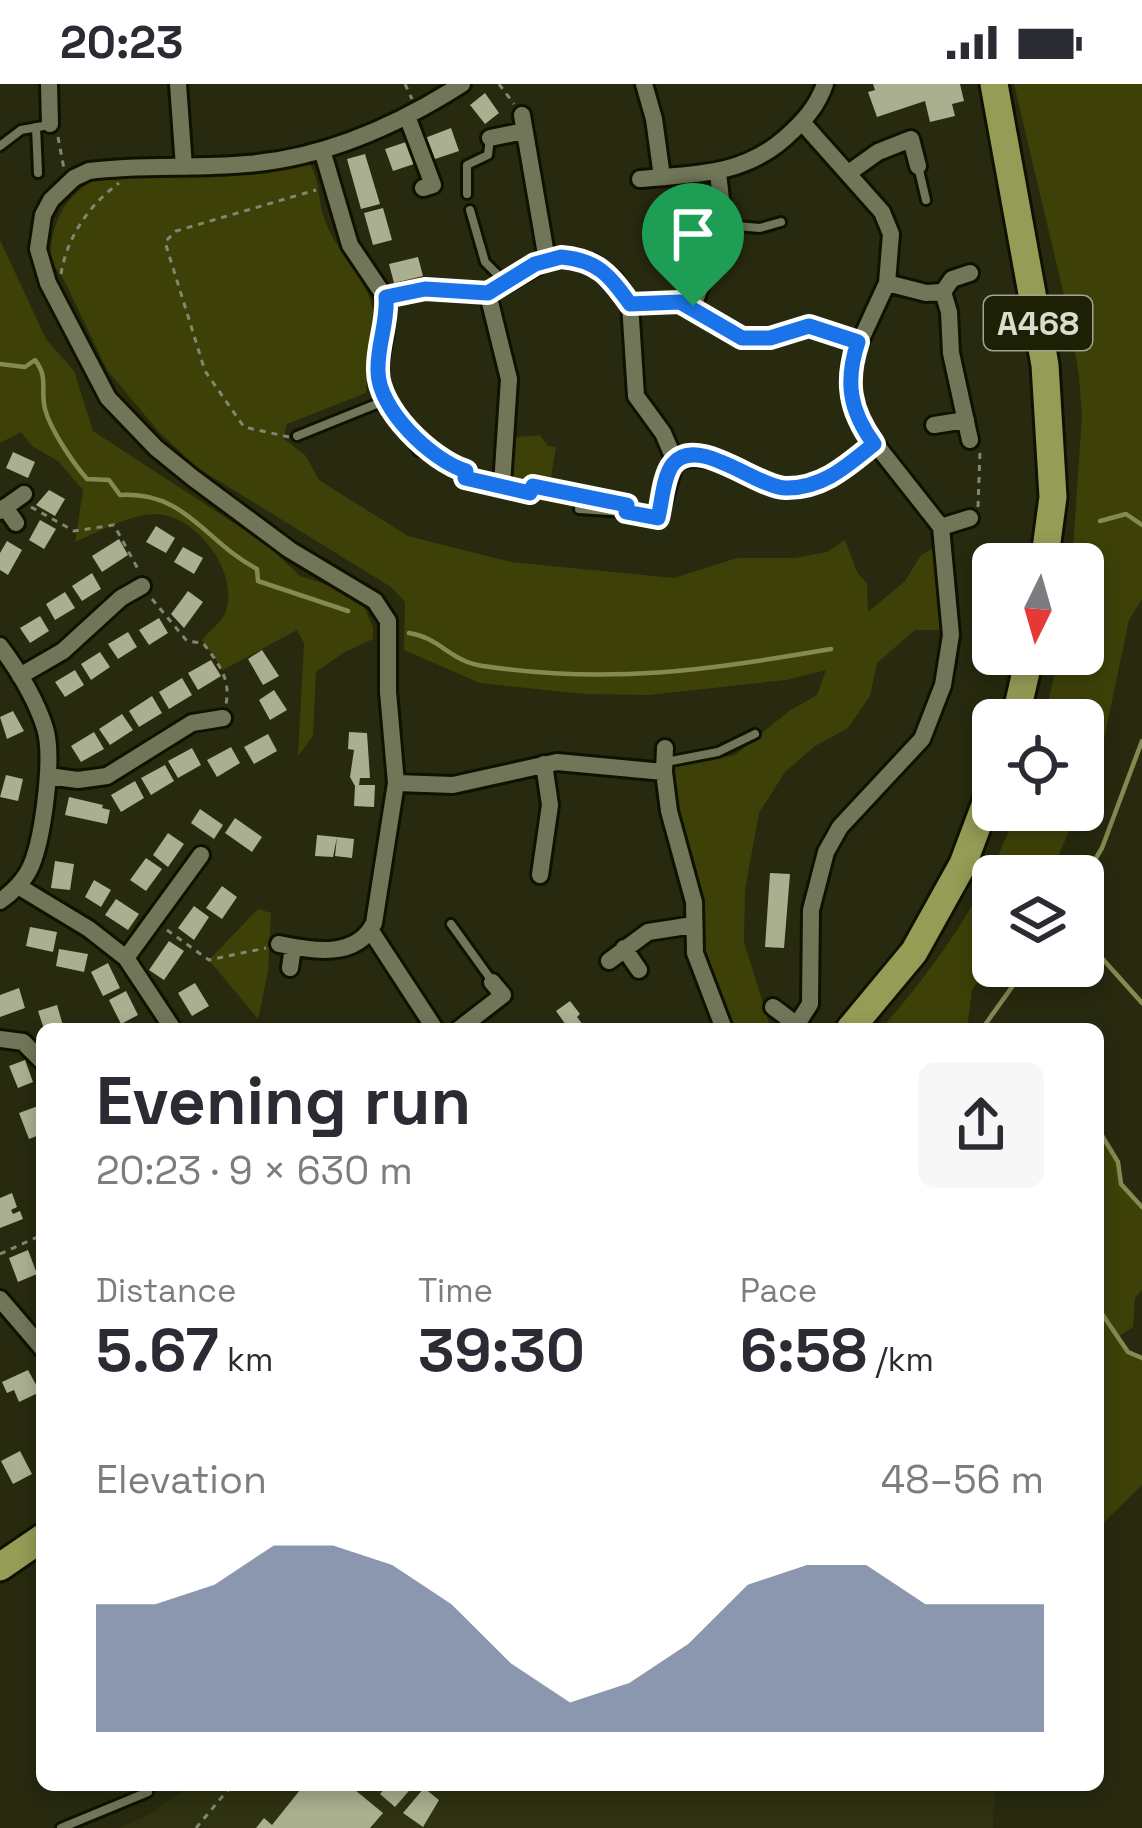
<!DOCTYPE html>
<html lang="en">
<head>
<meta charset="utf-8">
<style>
  :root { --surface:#fff; --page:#f7f7f7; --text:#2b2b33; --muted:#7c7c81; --accent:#5b6a8e }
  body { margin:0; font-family:"Space Grotesk",sans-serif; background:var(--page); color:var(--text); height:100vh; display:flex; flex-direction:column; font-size:45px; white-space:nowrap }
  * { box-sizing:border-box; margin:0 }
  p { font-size:39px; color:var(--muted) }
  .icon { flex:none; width:66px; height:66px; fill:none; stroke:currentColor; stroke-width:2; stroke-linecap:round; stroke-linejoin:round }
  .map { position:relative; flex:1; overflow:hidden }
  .side { position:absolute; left:36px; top:939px; width:1068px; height:768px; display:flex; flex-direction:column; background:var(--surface); border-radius:18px; box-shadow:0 6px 18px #0003 }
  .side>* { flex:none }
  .needle { width:78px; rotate:185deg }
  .fabs { position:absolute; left:972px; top:459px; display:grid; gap:24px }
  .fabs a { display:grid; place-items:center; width:132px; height:132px; border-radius:18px; background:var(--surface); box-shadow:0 6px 18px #0003; font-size:60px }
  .pin { position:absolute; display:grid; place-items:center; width:102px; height:102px; color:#fff; margin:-123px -51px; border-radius:50% 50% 50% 0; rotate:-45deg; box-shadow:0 0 12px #0007 }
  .pin .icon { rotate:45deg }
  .round { display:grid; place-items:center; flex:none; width:126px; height:126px; border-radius:18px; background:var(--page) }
  .overview { display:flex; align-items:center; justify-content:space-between; height:204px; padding:0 60px }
  h1 { font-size:66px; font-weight:700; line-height:90px }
  .metrics { display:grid; grid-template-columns:repeat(3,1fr); gap:18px; height:204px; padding:12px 60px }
  .metrics div { display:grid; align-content:center }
  .metrics b { font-size:60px; font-weight:700 }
  .metrics small { font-size:33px; font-weight:400 }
  .metrics p { font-size:33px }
  .chart { height:336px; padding:24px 60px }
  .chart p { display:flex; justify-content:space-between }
  .chart svg { width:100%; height:216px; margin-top:12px; fill:var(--accent); opacity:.7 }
  .status { display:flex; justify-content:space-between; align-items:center; height:84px; padding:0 60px; background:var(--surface); direction:ltr }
  .status svg { height:33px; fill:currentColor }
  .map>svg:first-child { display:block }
  .built { fill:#2f3210 }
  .green { fill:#3d4108 }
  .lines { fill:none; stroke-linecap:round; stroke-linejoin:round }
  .stream { stroke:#848a51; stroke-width:4.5 }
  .building { fill:#aaaf8f }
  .lane-casing { stroke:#101200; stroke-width:14 }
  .street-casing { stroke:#101200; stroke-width:22 }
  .primary-casing { stroke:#101200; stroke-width:33 }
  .path { stroke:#838670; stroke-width:3; stroke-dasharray:6 6; stroke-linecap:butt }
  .lane { stroke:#727658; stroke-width:8 }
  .street { stroke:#727658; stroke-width:16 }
  .primary { stroke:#959c55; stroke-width:27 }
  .route-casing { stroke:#fff; stroke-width:24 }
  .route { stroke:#1a73e8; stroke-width:15 }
  .labels { text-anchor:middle; stroke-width:12; stroke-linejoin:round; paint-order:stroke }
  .shield { fill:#1d2005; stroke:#a1a491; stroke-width:3 }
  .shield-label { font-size:33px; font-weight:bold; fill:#daddcd }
</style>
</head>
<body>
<div class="status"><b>20:23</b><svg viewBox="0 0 49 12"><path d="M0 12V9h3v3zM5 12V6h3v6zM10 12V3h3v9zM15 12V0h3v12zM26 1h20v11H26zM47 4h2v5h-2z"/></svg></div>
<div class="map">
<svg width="1142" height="1744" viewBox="0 0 1142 1744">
  <rect width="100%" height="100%" fill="#272a0e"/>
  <path class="built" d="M196,1701H995L993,1744H118L158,1727L159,1722Z"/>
  <path class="green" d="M1014,0H1142V515L1129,536L1103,660L1083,716V636H1044L1059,570H1083V480H1072L1082,332L1079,293L1071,241Z
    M310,80C320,97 318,116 324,134C335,167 366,191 373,225C378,249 367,283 366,309L287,340L283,354L305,371L319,396L408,452L511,478L674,494L737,474H795L827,468L845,456L857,488L867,500L868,528L905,497L921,471L934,464L946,546H915L877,579L870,612L848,644L815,662L785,688L759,729L745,806L744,858L771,945H734L718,910L702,858L704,818L686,763L673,683L735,671L789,627L817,611L826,586L786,596L648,611L584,610L480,599L404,566L405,518L391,503L198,384L159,348L107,286L64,196L50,175C52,138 63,114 95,95L264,90Z
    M0,156L46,255L74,287L93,347L266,460L300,492L331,502L363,520L373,543V555L343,569L316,588L313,652L298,672L304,559L297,546L223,586L202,556C209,547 223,537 226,527C239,487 196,431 156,430C130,430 98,448 75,458L83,406L58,377L32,362L21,348L0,359Z
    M540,351L548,362L556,363L549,405L502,401L506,354Z
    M1016,726H1079L1049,792H993V875L972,906L967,945H881C937,881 989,808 1016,726Z
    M258,825L271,829L268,888L258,935L209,876Z
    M1098,1045L1118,1078L1121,1100L1142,1123V1206L1135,1214L1133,1243L1118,1253L1128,1268L1142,1274V1401L1098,1444Z"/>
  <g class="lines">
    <path class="stream" d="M0,280L25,283L35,276C49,294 40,305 45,325C50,345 73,379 87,395L109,396L120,411C186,407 204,457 257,485L258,497L348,527
      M1100,437L1126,430L1142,441
      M409,549C439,553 451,578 483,582C610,601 707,586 831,565
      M1083,796L1102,764L1142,657
      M1083,853L1142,919
      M982,945L1027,882
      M1098,1045L1118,1078L1121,1100L1142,1123
      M1098,1224L1128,1268L1142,1274"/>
  </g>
  <path class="building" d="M873,0H960L964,17L952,20L955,32L930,38L925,17L877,33L868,8L875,6Z
    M485,9L499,29L485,40L470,21Z
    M451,44L459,67L432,76L425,54Z
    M412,56L420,78L393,87L385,65Z
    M365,70L380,120L361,125L347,75Z
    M383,124L392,156L373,161L364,129Z
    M418,173L423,192L394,199L389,180Z
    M13,368L35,378L28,394L6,384Z
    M49,406L65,415L55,432L36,421Z
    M40,436L56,445L44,465L29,456Z
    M156,442L175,454L166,469L146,458Z
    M119,455L128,471L102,488L92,472Z
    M7,457L22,466L8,491L0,486V469Z
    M183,463L203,474L194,490L174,478Z
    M92,489L101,505L82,517L72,502Z
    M978,505L993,507V564L973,562Z
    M188,507L203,518L184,544L171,530Z
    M65,508L75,524L55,536L46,520Z
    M40,532L49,547L30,559L20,544Z
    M159,534L168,549L149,561L139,546Z
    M128,548L137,563L118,575L108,560Z
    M262,566L279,592L263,601L248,575Z
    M100,568L110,583L91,596L81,580Z
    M211,576L221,592L198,606L188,589Z
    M75,586L84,601L65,613L55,598Z
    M182,594L192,611L169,625L159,608Z
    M274,606L287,626L270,636L259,616Z
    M152,612L162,629L139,643L129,627Z
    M13,627L24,647L7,655L0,633Z
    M122,630L133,646L110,661L99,645Z
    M94,648L104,665L81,678L71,662Z
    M349,648L367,649L370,694H360L359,701H375L374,723L354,722L355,702L350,693L354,666L348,665Z
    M268,650L277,667L254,680L244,663Z
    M231,663L240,679L217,693L207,676Z
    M192,664L201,681L178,694L168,677Z
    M165,681L174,697L151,711L141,694Z
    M6,691L23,695L18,717L0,713Z
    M135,697L144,714L121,728L111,711Z
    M69,713L103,721L102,724L110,726L107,740L65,731Z
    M200,725L223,741L214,755L191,739Z
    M235,734L262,753L252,768L225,749Z
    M168,749L184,760L168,783L153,771Z
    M317,751L337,753L354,755L352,774L335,772L337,753L333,773L315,772Z
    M146,774L162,785L146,807L130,796Z
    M55,777L74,780L70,806L51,804Z
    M770,789L790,790L784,864L765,863Z
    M94,796L111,806L101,823L85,813Z
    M222,802L237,813L222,835L206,824Z
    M116,815L139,830L128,846L105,831Z
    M194,822L209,833L194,856L178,844Z
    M30,843L57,848L53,868L26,862Z
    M169,857L184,867L164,896L149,886Z
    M59,865L88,870L84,888L56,882Z
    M108,879L120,904L103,912L91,888Z
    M195,899L209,922L192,932L178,909Z
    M19,904L25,924L0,933V911Z
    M126,907L138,931L121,940L109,916Z
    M570,917L580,930L577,933L586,945H561L566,941L556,927Z
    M57,921L64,945H44L38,927Z
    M25,976L33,998L18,1004L9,982Z
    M38,1022L42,1050L29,1055L19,1029Z
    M12,1109L17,1123L11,1126L13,1130L20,1127L23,1135L0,1144V1114Z
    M28,1166L37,1190L18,1198L9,1174Z
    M28,1286L40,1308L19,1318L14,1306L7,1309L2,1298Z
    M20,1367L32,1390L13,1400L1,1377Z
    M304,1701H349L383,1729L370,1744H256L264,1734L272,1741Z
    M388,1701H414L395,1723L380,1710Z
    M424,1704L439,1716L423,1743L403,1729Z"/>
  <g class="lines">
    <g class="lane-casing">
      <path id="lane" d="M36,43L38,89
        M0,62L21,46L49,41
        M918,82L926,116
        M467,110V81L488,71L490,54
        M470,126L485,178L505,198
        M724,141L760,144L781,138
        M405,343L418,367
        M297,352L384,317
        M579,425L624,428
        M666,678L718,668L755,650
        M451,840L492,897
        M61,1744L148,1708"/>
    </g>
    <g class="street-casing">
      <path id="street" d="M49,0L50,40
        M178,0L184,83
        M644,0L654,35L662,93
        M522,31L547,176
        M407,32L433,101L423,104
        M490,54L524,47
        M322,66L350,161L385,213L425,205L488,210L547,176L561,173L591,178L614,195L630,220L636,312L663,349L675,377C734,358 764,428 828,394C845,386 859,372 874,360
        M850,88L878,68L911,55L918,82
        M640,95C694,90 742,92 785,54C803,38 817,23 825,0
        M887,199L926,209L943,208
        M488,210L509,295L502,401
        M385,213C392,272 357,287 405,341
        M630,220L680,218L743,253L770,254L809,242L858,258
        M693,222L724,141L718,89
        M934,341L966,336
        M970,356L951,269L949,228L943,208L952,195L970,189
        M465,394L530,409
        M5,423L16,439
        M0,427L24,410
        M625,428L658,434L675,377
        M941,443L970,434
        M0,562C18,586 36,616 45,644C54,673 43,754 31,782C25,796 12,809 0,817
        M20,592L63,567L121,514L142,502
        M665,664L664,688L669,727L694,818L695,869L724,945
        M48,692L78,696L107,692L192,639L223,634
        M396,699L453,701L557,678L664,688
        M540,791L550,721L544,680
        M18,802L89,845L126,874L173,945
        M371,847L435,945
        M279,860C312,867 357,875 374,839L396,699L388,608V537L375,517L290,466L193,394L156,364L108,314L48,199L38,165L43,131L51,116L74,94L89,87C141,80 194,85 247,80C324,74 398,41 462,0
        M624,864L639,886
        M126,874L201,771
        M609,877L648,848L693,841
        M290,884L293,863
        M773,923L797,941
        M459,945L503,911L492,898
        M794,945L810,920L811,826L826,768L840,743L922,655L943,601L951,551L941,443L859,339L850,310L851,277L887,199L891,150L882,128L802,38
        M0,955L23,958L42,977
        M0,1215L42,1264"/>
    </g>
    <g class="primary-casing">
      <path id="primary" d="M994,0L1045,281L1053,413L1044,480
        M1015,636L1030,570
        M850,945L914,868L963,780L993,700
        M0,1483L42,1454"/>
    </g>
    <path class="path" d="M405,0L412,15
      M499,0L514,20
      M58,53L64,85
      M61,190C67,153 89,121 119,99
      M289,353L244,343L205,287L165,158L176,147L316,106
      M428,365L454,383
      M542,404L591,414
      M31,423L74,447L114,441L138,485
      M978,423L980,367
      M152,515L187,557L203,559C218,579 231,594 226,620
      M167,846L209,876L266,864
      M0,1170L42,1151
      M196,1744L232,1701"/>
    <use href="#lane" class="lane"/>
    <use href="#street" class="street"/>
    <use href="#primary" class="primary"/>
  </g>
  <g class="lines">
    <g class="route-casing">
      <path id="route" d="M561,173C598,176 610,192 630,220L680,218L742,254H770L809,242L858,258C845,297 849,326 874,360C847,382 822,405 785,404C756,403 697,350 673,380C663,392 662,419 658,434L626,428L627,421L533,402L530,409L465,394L466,387C431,376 378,325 378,287C377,261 388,239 386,213L425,205L488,209L535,180Z"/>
    </g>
    <use href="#route" class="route"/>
  </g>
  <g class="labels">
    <rect class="shield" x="984" y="212" width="108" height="54" rx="9"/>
    <g class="shield-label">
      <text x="1038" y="251">A468</text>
    </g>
  </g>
</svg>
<div class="fabs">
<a><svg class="needle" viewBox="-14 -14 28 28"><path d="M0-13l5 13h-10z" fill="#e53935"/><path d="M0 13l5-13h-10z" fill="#7c7c81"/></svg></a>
<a><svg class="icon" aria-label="locate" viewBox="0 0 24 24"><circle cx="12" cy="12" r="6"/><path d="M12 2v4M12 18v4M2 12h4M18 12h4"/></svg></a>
<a><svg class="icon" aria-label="layers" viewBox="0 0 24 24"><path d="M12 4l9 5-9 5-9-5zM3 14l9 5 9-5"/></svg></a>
</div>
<div class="pin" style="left:693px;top:222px;background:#1e9e55"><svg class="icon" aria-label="arrive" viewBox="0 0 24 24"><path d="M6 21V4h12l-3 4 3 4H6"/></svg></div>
<section class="side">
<div class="overview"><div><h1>Evening run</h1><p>20:23 · 9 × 630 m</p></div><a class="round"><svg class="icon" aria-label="share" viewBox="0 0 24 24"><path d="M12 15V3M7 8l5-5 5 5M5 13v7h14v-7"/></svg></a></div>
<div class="metrics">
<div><p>Distance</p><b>5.67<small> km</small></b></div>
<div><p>Time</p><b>39:30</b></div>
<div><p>Pace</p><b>6:58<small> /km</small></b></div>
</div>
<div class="chart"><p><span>Elevation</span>48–56 m</p>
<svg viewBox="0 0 160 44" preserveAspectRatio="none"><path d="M0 44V18L10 18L20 14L30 6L40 6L50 10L60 18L70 30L80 38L90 34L100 26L110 14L120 10L130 10L140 18L150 18L160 18V44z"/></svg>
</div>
</section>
</div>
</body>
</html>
